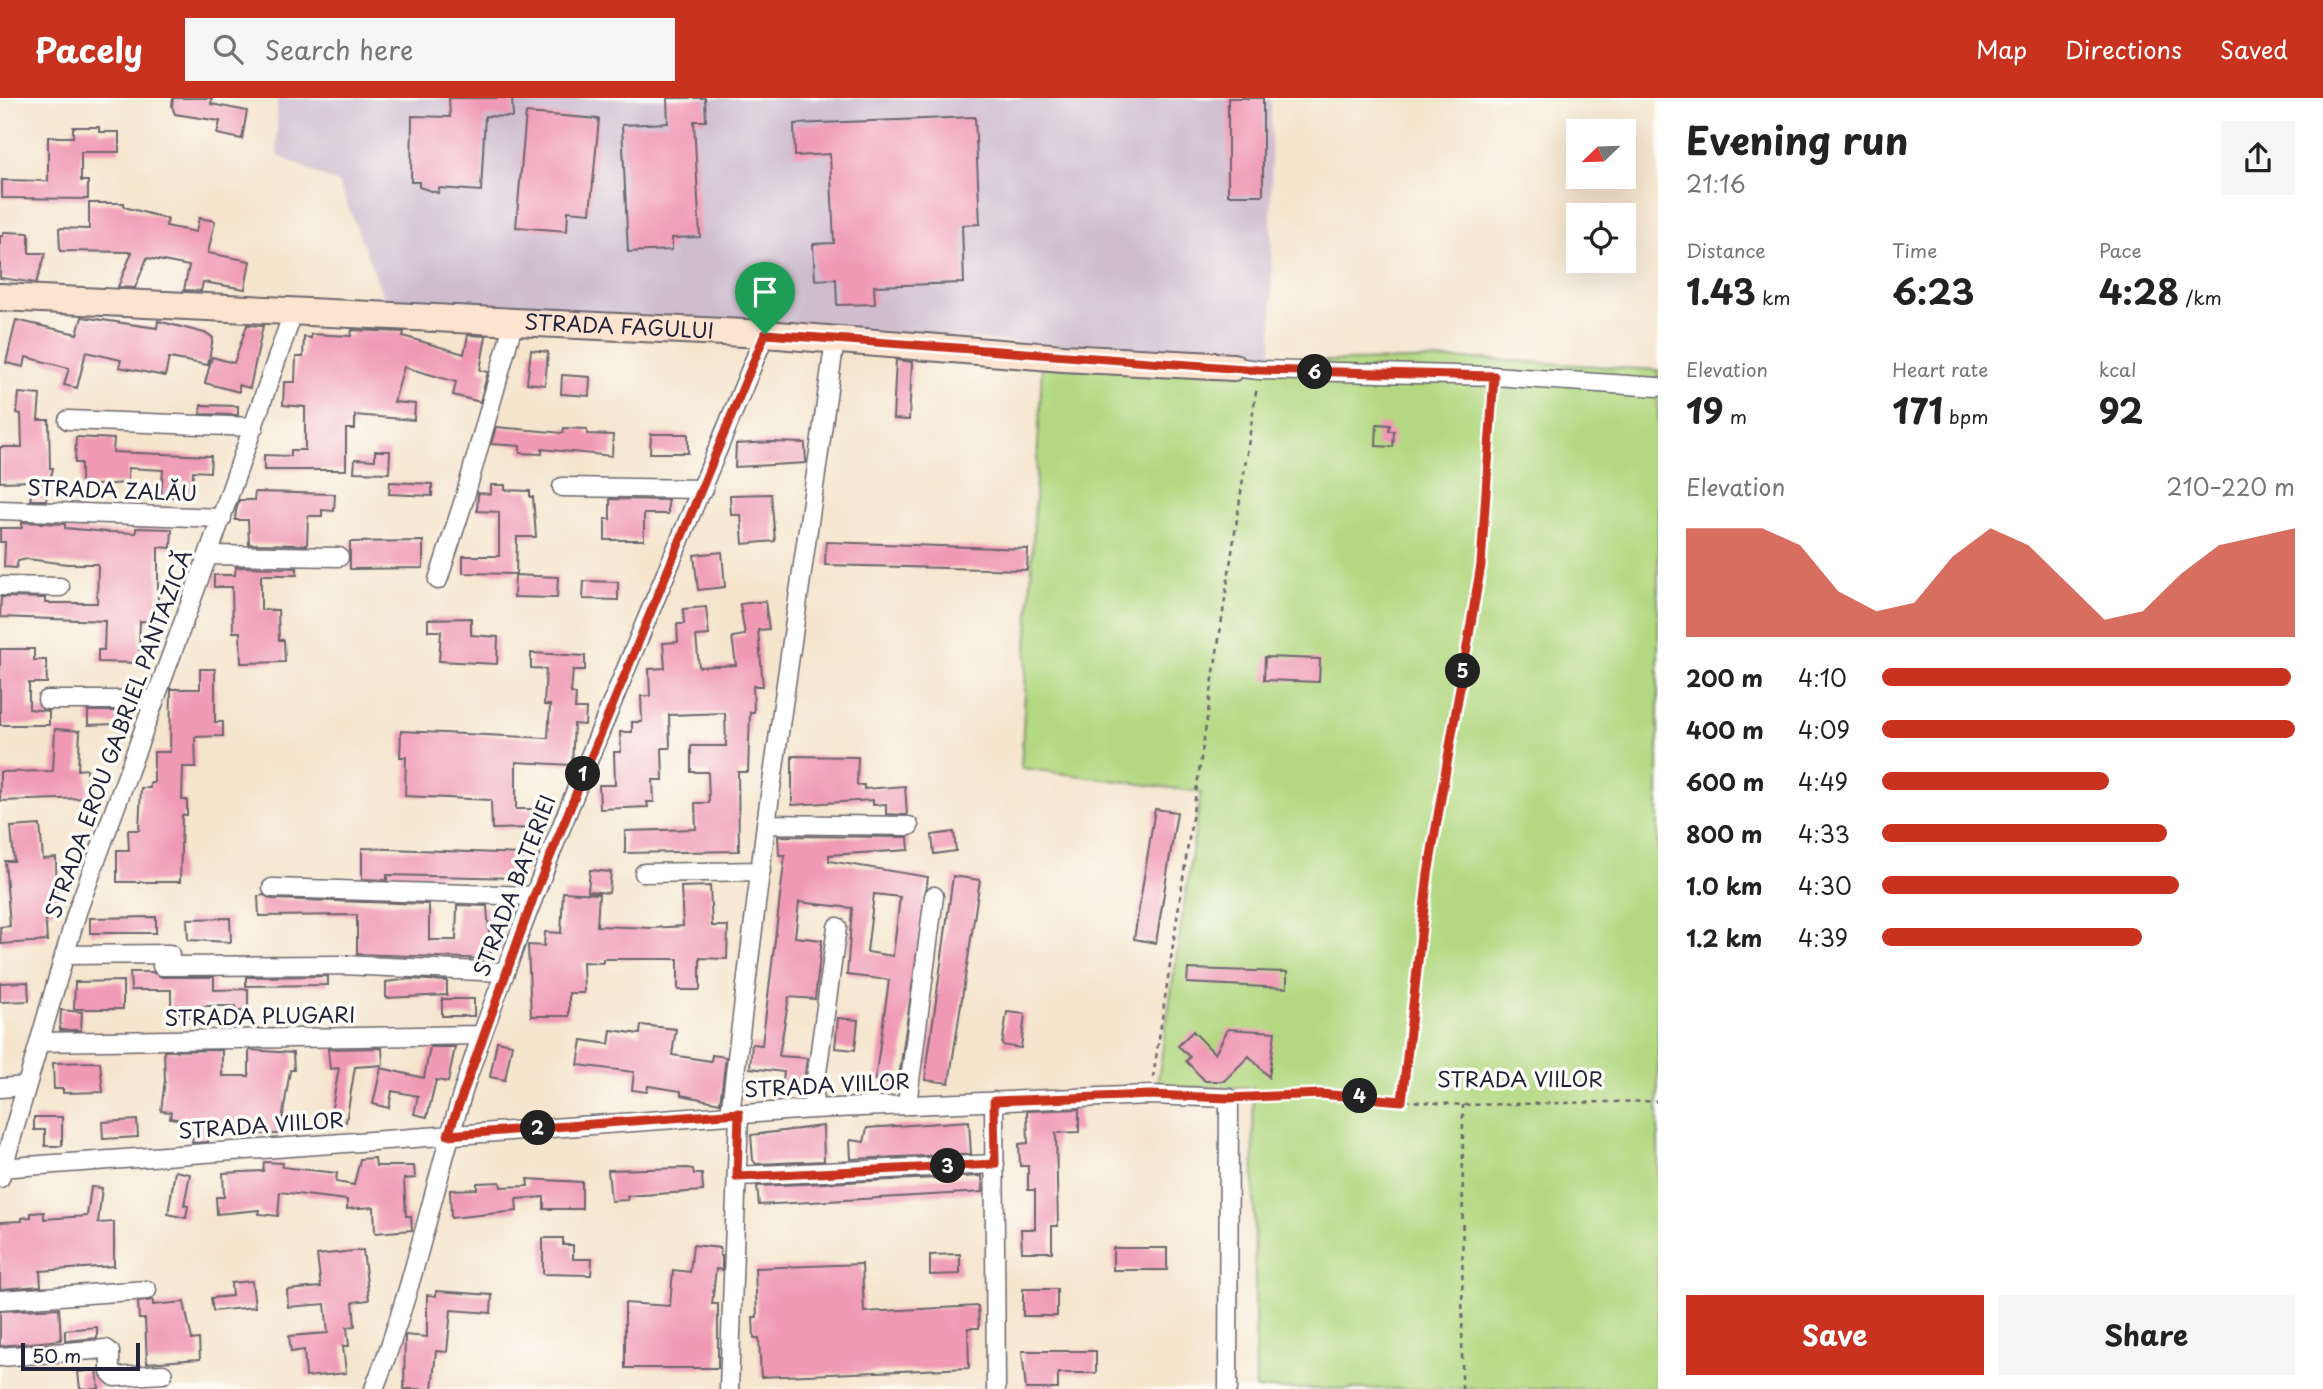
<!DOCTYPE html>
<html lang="en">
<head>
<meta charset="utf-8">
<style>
  :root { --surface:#fff; --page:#f6f6f6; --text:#222; --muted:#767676; --accent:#c8321e }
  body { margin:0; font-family:"Playpen Sans",sans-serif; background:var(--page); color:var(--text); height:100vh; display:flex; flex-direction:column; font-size:26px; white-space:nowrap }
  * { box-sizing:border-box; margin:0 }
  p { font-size:23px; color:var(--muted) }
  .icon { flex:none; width:38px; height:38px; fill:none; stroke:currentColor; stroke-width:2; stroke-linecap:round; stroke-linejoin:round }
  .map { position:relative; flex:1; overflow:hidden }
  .panel { display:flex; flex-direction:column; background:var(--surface); width:665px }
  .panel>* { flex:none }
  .needle { width:46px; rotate:247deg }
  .fabs { position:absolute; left:1566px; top:21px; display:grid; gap:14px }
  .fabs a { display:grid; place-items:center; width:70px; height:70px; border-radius:0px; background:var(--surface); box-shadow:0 7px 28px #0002; font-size:35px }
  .scale { position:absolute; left:21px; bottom:18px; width:119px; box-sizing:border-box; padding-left:7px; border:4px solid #22223b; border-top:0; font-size:19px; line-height:24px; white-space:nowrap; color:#22223b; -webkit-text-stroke:5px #fdfcf7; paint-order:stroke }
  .pin { position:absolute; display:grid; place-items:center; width:60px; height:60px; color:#fff; margin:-72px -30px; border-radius:50% 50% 50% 0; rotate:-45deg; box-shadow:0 0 7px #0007 }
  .pin .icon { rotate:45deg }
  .km { position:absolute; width:35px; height:35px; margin:-18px; border-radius:50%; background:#222; color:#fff; font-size:19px; line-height:35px; text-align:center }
  .round { display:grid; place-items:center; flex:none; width:74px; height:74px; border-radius:0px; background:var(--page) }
  .summary { display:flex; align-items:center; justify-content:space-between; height:119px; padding:0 28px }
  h1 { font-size:38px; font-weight:700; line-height:52px }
  .figures { display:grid; grid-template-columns:repeat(3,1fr); gap:10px; height:119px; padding:7px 28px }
  .figures div { display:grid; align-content:center }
  .figures b { font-size:35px; font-weight:700 }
  .figures small { font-size:19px; font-weight:400 }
  .figures p { font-size:19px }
  .chart { height:196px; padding:14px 28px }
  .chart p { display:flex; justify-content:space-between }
  .chart svg { width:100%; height:126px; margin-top:7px; fill:var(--accent); opacity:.7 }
  .action { display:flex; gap:14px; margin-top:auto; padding:14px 28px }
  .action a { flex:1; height:80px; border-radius:0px; background:var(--accent); color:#fff; font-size:28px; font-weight:700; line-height:80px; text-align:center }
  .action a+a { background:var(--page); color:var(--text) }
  ul { padding:0 28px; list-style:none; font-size:23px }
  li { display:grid; grid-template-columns:112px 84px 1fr; align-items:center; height:52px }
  li i { height:18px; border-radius:9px; background:var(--accent) }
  header { display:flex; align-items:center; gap:42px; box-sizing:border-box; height:98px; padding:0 35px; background:var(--accent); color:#fff }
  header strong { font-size:33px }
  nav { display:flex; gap:38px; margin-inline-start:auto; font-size:24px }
  .search { width:490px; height:63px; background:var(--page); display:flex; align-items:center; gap:18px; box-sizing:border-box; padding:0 24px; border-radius:0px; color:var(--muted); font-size:26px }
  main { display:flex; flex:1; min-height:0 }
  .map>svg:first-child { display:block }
  .industrial { fill:#cfbdce }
  .green { fill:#b3d881; stroke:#6a7d5e; stroke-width:2 }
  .building { fill:#f099b5; fill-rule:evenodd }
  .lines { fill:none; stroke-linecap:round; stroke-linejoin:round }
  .street-casing { stroke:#6c666e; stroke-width:21 }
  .secondary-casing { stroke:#6c666e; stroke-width:30 }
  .path { stroke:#6c666e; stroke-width:2.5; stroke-dasharray:5 5; stroke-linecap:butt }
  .street { stroke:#fff; stroke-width:18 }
  .secondary { stroke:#fde4d0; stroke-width:26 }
  .route-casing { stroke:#fff; stroke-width:14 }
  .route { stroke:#c8321e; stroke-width:9 }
  .labels { text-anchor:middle; stroke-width:7; stroke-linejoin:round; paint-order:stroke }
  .street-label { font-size:21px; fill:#22223b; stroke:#fdfcf7 }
</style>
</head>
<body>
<header>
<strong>Pacely</strong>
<div class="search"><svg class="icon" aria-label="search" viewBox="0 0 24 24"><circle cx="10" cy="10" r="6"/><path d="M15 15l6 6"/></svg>Search here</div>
<nav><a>Map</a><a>Directions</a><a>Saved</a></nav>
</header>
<main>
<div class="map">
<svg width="1658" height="1291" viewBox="0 0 1658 1291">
  <rect width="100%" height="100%" fill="#fdfcf7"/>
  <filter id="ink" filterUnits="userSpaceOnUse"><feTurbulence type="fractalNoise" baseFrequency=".0143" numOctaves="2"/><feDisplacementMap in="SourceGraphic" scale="14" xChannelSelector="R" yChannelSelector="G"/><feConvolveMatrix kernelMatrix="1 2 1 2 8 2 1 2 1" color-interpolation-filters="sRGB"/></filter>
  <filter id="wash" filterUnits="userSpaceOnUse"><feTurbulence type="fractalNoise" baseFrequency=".00686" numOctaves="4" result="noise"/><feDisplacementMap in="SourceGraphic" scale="28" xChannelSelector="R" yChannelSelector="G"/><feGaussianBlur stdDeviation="1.57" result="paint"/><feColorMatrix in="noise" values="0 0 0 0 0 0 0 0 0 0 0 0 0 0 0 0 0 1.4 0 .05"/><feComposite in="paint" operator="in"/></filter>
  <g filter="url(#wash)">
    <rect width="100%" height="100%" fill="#f5e5cd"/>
    <path class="industrial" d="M277,0H1271L1272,264L851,232L385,202L339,86L277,57Z"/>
    <path class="green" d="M1043,251L1272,264L1481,261L1658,272V1291H1256L1253,989H1157L1201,694L1021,670Z"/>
    <g id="blocks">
      <path class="building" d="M173,0H212L211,6L247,13L242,41L217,36L220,23L175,16L172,8Z
        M449,0H512L513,19L485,18L481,93L439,90L438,95L419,89V84H411L412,18L450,19Z
        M667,0H705L706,23H694L700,139L672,140V152L628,154L622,27L668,25Z
        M1228,0H1263V97H1228Z
        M526,15L599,21L590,115L568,113L567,133L516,129Z
        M975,19L980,126L962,127L964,185L874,188L875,206L837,207L836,181L815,182L813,146L834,145L830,56L795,58L794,26Z
        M73,29H99V34H119V54H81V83H88V101L2,100V82L48,83V39H73Z
        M89,105H124V109L168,121L166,128L196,134L199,120L215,123L208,155L250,163L245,191L203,184L201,193L184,192L189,168L147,160L135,190L118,189L132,154L60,153L59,130L89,131Z
        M3,134L29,135V155H46L36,185L0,180V138H3Z
        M82,219L157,230L158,223L208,236L213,240L208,267L169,260L165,278L119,269L121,262L86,254L77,290L64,287L69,270L26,259L24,269L6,265L16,222L77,236Z
        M247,227L263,228L250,290L239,287V294L205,285L212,259L234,265Z
        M352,232L404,234L403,238L464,256L468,237L486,238L480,272L488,274L480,304L453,297L456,284L404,269L394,304L415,306L414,322L355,317V331H346V372H264V357L291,358V352H305V309L283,307L284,284H295L296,259H303L304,239L311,240V236L351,238Z
        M531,252L548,254L545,287L527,285Z
        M896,262L912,264L909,322L893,321Z
        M562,277L590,279L589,298L561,296Z
        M19,295L40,297L38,322H49L50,370H53L46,402H30L34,383L0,384V349H22L21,316L17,315Z
        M201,307L238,308V317L200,316Z
        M1377,326L1390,327L1389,333H1394L1393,349L1376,348Z
        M496,329L563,335L564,330L587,331V336L613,337L612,358L542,351V356L520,355V348L491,346Z
        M651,336H688V355H650Z
        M76,339L114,341L113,354L211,358L210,374L193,373L192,400L161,398L163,372L128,370V385L81,388V365H75Z
        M771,344L805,345L806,365L735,369L736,346Z
        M375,353H390L389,375L354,374L355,361L375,362Z
        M390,384L432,386V398L389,396Z
        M491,387H505V392L530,393V399H533L536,439H517L516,476L463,475V458H499V414L477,413L478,395L491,396Z
        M255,394L335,396L334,413L322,412V418H308L307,447L249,446L248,422H235L236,413L239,402H254Z
        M771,396L775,443L743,446L741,417H731L730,397Z
        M610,401L668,402V416H644V442H605V421H610Z
        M22,424L65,426V430L107,434L136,435V430L172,431L171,450L158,449V505H162V524L140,523L139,552H143V565L98,564V552H104L105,523L0,519L1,499L45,500V505H97L98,466H67L27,461L18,463L16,470L4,469L5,444H0V430H22Z
        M423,443V470L350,471V444Z
        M826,444L1028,451L1027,472L825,467Z
        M722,454L725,489L698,492L694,457Z
        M236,469L297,470V477H261V512H278L279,542H284L285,564L241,565L240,534H233L232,489H214V477H235Z
        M515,477L558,479L557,500L514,499Z
        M584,483L618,484V502L583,501Z
        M765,503L769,531L758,532L763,588H753L754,614H750L748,674H738L739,753L625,755V733L696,731L695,705H709L708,674H691V648H726L725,615L669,617L670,650H662L663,682H653L654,704H647L648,709L600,711L599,687H615L614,654H621L620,634H632V624H642L641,598H650L649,571L665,570L663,545L678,544L677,526H684L683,511L706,509L709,537L696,538L699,569L736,567L732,539L745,537L740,506Z
        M471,520V537L498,539L497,566L439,563L441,533H428V521Z
        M0,551H34V562H46L47,585H29V611L49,613V627H0Z
        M531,555L585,558V572H573L571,595L576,596L575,611H586L585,627L574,626L572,667L516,664V711H534L535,730L492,731L491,702L405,698L406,659H400L401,633L548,640L550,607H544L546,571L531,570Z
        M1265,559L1320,561L1319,584L1264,582Z
        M200,571H215V624H223V638L195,639L196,669H183L182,702H187V717H182L180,784H117V752H129L128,732H139L141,690H150V685H154V654H170L171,591H200Z
        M88,613H116V626L88,627Z
        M55,631L80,633L78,672L87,671L88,700L0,703V674L53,673Z
        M792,658L858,659L857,687H864V691L905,688L907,717L886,716V706L873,707V702L792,707Z
        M1155,711L1177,714L1156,845L1134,841Z
        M40,727L43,761L56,760L57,813L45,814L47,843L1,846L0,829L10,828L5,763H14L11,729Z
        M954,734L956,753L934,756L932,737Z
        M778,738L908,739L909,752L829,757V763L928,779L898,986L875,982L889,882L847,877L852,810L799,804L795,839L822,842L815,901L789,899L779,958L807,960L803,992L782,989L784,974L750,970L752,946L762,947L776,833L785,757H779ZM874,796L900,799L893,858L867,854Z
        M362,750L522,756L521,780L387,777V782L362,781Z
        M590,772L611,774L609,795L588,793Z
        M953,778L980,782L949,985L925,982Z
        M710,788L712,828H728L727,861L700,860V892H678V861H603V865L583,864L584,895H569V918H531L528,847L544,848L545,834L561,835L563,794L599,796L597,828L652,830L683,828L681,789Z
        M264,797L272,801L429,806V842H456L457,807L487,808L491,861L357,856V817L259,818L258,798Z
        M156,819V835H90V820Z
        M230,820L231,844L188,842L187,821Z
        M1188,871L1287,874V890L1187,885Z
        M130,874H152L162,879H214V892L248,891V913H236V908H203L202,914H192V919H179V914H171V892H131Z
        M328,878V887L246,888V879Z
        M410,881L447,883V897L386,900V884Z
        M123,883V911H74L75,884Z
        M28,884L29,903L0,904V885Z
        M442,901H474V918H442Z
        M61,912L82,914L81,932H60Z
        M1007,914L1025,916L1021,950L1002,947Z
        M838,920L858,922L855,952L835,950Z
        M641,927L676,931L672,957L711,963L712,957L726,959L720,1005L681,997V993L648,988L647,994L632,992L634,974L578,967L582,942L609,946L611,932L640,936Z
        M1228,931L1275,934L1269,979L1249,958L1224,983H1205L1186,963L1190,959L1178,948L1193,933L1215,956Z
        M497,943L512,946L505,982L490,979Z
        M430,949H455L448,984L436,982L427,1019L414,1016L418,998L392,993L389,1010L373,1006L381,970L424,980Z
        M382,950L383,967L355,969L346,1024L330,1021L339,970L330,971L328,951Z
        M222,952V978H249V952L293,955L294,972H290L280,1036L209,1035L208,1044L192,1045L195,1024L170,1020L171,1014L161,1013L165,982L164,953Z
        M100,964L103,994L63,995V991H54L53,965Z
        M1079,1011V1034L1056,1035L1058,1128H1052V1154H1022L1021,1131H1035V1092H1028V1068H1020L1019,1046L1028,1045L1027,1013Z
        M34,1019H62V1048H45V1032H34Z
        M137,1022L138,1039L103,1041L102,1024Z
        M969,1023L971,1056L851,1061L850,1042L864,1044L867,1030Z
        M823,1028L824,1063L756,1066L753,1062L751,1037Z
        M375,1060L376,1068H414L415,1080L404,1081L406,1118H411L412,1132L375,1135L374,1109L347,1111V1102L280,1094L278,1118L259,1116L260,1112L217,1116L216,1099H224L223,1075L263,1073L264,1064L283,1065L282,1069L337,1075L336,1084L354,1087L360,1061Z
        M687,1070L693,1071L694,1076H702L703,1093L627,1098L628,1102L611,1103L608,1072Z
        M175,1073L190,1076L184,1107L188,1108L186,1120L168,1116Z
        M982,1078L983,1094L759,1107L757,1088Z
        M527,1081L582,1084V1111H544V1099L516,1101L517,1113L451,1120L450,1092L477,1091V1085L500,1084L501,1089L528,1088Z
        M91,1089L102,1090L98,1125L114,1124V1168L40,1173L41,1188L0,1191V1124L22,1123V1120L31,1119V1115L44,1114V1121L87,1118Z
        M543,1140H563V1147H573V1161H592L591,1177L543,1176Z
        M693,1147L720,1150V1158H722V1172L716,1171L712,1206H718V1270H625V1205L670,1208L673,1172L690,1174Z
        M1113,1150H1167V1172H1113Z
        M363,1152L369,1202L353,1204L355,1228L347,1229L349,1248H343L346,1275L306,1279L304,1252L291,1254L289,1238L328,1235L325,1206L288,1209L287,1192L321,1189L317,1157Z
        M960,1156V1176L930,1177V1157Z
        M862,1166L864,1214L978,1208L979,1230H968L969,1270L761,1279L759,1240H754L753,1219H757L755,1170Z
        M252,1183L255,1209L213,1213L211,1200L232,1198L231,1185Z
        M1023,1191H1057V1218H1023Z
        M436,1193L492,1197L491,1215L451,1212L447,1254L436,1253L432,1291H404L405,1237L427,1239V1197L436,1198Z
        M153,1202V1207L184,1204L192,1242L199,1241L200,1261L147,1265L145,1221H139L138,1204Z
        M59,1210L61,1242L0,1248V1213Z
        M97,1229V1240L65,1243V1232Z
        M1022,1253H1096V1275H1058V1291H1026Z
        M97,1272L99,1291H80L78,1274Z"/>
    </g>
  </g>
  <g filter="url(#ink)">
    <use href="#blocks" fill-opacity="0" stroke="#6c666e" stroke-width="2"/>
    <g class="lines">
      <g class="street-casing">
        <path id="street" d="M1233,269L1259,272L1494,278L1658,289
          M68,322L254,329
          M562,389L704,391
          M0,412L222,420
          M208,457L339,459
          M438,482L464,402L514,223
          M0,488L60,489
          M47,602H153
          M766,726L909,728
          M644,775L761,773
          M272,790L534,798
          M64,857L170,856
          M162,868L341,867L505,874
          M40,944L481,937
          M0,990L26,988
          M994,1003L996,1291
          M907,1006L934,798
          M812,1011L837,829
          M730,1016L766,726L835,242
          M0,1070L812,1011L1150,997L1229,1000L1228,1291
          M737,1078L995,1066
          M0,1080L77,814L208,457L294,212
          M0,1202L147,1192
          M0,1259L106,1251L110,1254V1274L115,1279L163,1276
          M374,1291C420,1176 440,1051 483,934C568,698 671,469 765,236
          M729,1291L739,1015"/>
      </g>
      <g class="secondary-casing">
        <g id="secondary">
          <path id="s1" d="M0,199L765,236L1063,260L1233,269"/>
        </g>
      </g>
      <path class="path" d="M1153,980L1257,288
        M1245,999L1319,996L1463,1007L1658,1003
        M1402,1003L1428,776L1481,467L1493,295
        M1462,1291L1463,1007"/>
      <use href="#street" class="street"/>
      <use href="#secondary" class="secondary"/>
    </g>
  </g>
  <g class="lines" filter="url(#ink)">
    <g class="route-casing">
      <path id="route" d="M765,236L1259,272L1494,278L1481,467L1428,776L1402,1003L1320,996L1229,1000L1150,997L994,1003L995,1066L737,1079L739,1015L448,1037L534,798Z"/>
    </g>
    <use href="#route" class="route"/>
  </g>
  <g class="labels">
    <g class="street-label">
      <text dy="7" stroke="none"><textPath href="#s1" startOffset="620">STRADA FAGULUI</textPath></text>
      <text transform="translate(112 393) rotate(2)" y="7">STRADA ZALĂU</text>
      <text transform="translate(119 636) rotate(-70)" y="7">STRADA EROU GABRIEL PANTAZICĂ</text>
      <text transform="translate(515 788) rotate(-69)" y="7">STRADA BATERIEI</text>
      <text transform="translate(260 919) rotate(-1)" y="7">STRADA PLUGARI</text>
      <text x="1520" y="989">STRADA VIILOR</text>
      <text transform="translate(827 988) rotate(-3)" y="7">STRADA VIILOR</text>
      <text transform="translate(261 1028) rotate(-4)" y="7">STRADA VIILOR</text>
    </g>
  </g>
</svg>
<div class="fabs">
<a><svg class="needle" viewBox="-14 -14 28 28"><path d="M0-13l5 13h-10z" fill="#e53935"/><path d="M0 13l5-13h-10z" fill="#767676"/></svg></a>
<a><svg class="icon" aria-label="locate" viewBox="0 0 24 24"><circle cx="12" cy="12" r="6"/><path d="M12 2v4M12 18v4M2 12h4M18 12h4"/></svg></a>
</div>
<div class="scale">50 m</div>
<div class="pin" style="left:765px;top:236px;background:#1e9e55"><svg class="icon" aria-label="arrive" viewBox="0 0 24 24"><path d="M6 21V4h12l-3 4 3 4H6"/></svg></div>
<b class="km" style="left:583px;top:676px">1</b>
<b class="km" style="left:538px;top:1030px">2</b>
<b class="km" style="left:948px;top:1068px">3</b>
<b class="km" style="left:1360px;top:998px">4</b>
<b class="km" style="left:1463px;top:573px">5</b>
<b class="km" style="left:1315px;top:274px">6</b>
</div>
<section class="panel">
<div class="summary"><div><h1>Evening run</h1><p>21:16</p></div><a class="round"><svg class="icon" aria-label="share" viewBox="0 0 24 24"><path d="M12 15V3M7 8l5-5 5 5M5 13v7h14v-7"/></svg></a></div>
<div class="figures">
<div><p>Distance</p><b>1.43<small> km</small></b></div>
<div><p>Time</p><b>6:23</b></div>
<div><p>Pace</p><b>4:28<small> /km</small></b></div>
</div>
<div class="figures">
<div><p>Elevation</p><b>19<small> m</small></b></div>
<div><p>Heart rate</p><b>171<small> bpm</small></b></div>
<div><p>kcal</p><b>92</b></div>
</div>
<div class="chart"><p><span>Elevation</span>210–220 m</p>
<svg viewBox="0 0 160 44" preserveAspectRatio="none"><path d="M0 44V6L10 6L20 6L30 12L40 28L50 35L60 32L70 16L80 6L90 12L100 25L110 38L120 35L130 22L140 12L150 9L160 6V44z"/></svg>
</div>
<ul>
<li><b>200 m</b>4:10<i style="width:99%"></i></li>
<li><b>400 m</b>4:09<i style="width:100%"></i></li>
<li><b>600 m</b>4:49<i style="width:55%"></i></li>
<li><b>800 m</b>4:33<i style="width:69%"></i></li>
<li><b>1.0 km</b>4:30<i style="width:72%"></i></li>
<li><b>1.2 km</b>4:39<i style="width:63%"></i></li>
</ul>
<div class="action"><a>Save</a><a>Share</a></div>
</section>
</main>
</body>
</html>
